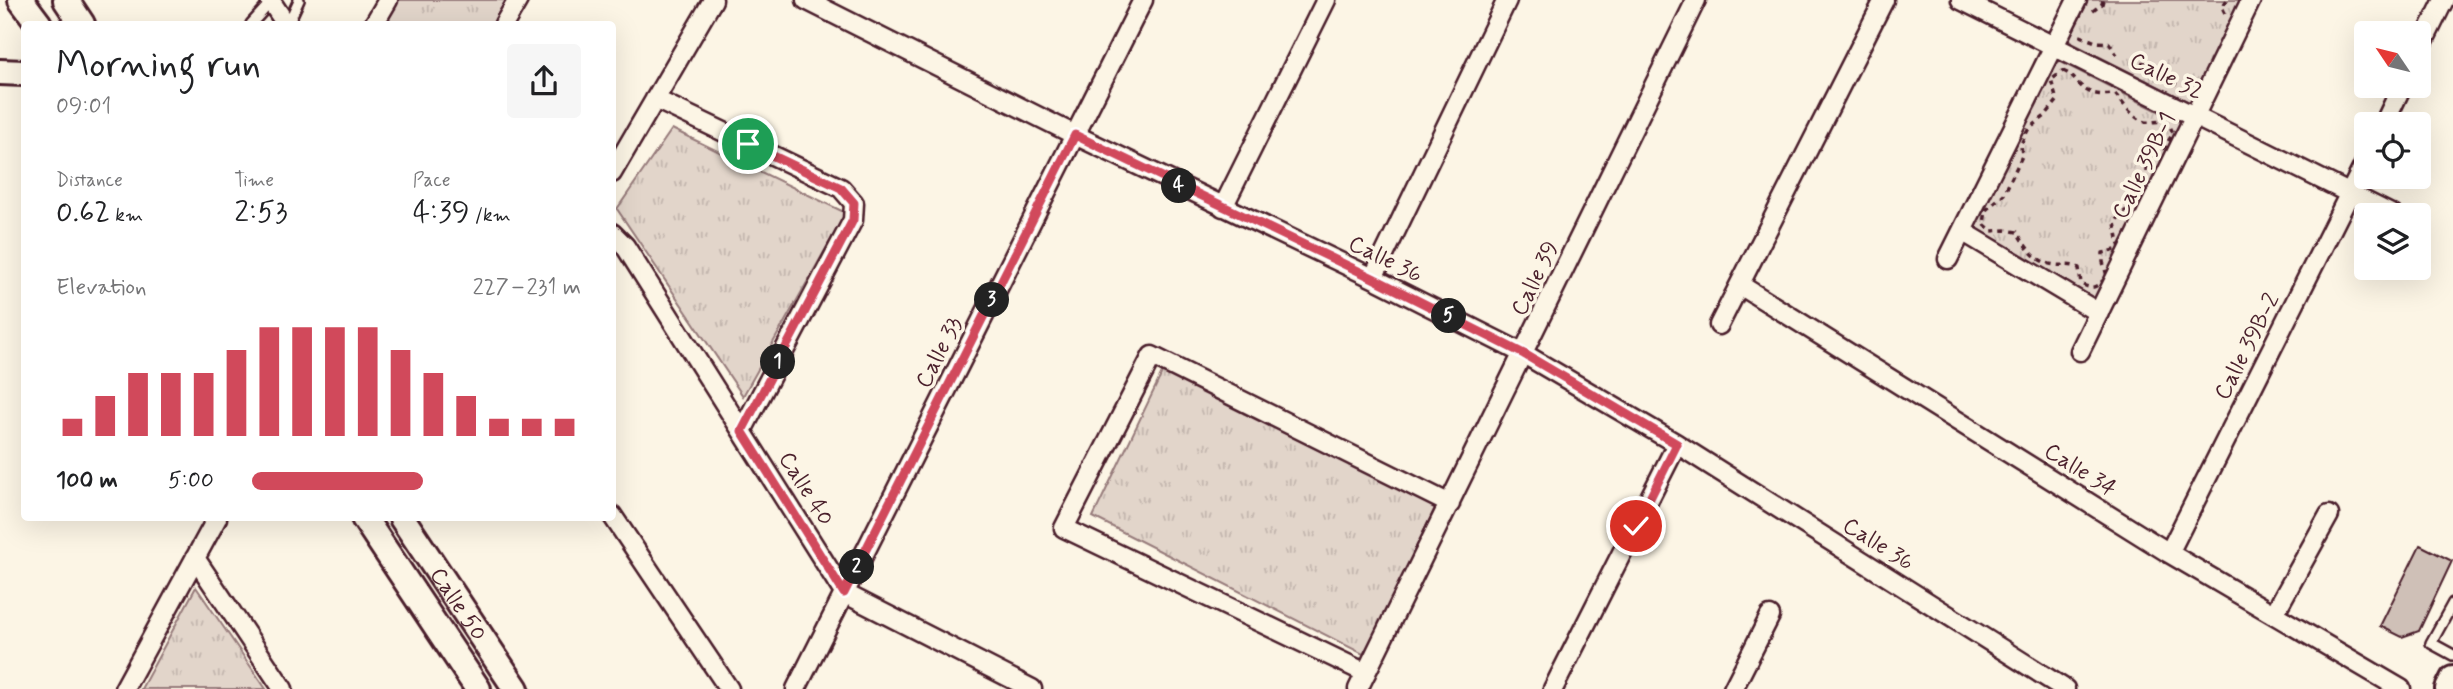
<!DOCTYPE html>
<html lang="en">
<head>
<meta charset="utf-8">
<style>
  :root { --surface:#fff; --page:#f6f6f6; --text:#202124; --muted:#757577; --accent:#d1495b }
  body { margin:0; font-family:Mynerve,sans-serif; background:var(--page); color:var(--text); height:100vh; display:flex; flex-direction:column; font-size:26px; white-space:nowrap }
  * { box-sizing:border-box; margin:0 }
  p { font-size:23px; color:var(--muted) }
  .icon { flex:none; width:38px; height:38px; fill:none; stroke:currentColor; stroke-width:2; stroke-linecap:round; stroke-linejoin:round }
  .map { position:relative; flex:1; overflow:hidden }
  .side { position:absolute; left:21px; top:21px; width:595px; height:500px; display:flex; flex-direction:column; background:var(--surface); border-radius:7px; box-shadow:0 7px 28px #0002 }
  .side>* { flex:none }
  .needle { width:46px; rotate:305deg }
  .tools { position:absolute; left:2354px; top:21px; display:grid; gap:14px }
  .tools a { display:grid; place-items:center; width:77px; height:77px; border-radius:7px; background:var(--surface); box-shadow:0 7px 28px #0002; font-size:35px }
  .pin { position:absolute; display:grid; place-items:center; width:60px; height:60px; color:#fff; margin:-30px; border:4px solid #fff; border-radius:50%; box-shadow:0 2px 7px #0007 }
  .km { position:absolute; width:35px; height:35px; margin:-18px; border-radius:50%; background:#222; color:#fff; font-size:19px; line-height:35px; text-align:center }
  .round { display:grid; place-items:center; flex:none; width:74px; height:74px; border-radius:7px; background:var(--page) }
  .head { display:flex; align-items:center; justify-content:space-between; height:119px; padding:0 35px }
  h1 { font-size:38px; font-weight:600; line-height:52px }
  .stats { display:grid; grid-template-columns:repeat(3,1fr); gap:10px; height:119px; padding:7px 35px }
  .stats div { display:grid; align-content:center }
  .stats b { font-size:30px; font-weight:600 }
  .stats small { font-size:19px; font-weight:400 }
  .stats p { font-size:19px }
  .chart { height:196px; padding:14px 35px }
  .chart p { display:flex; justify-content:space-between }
  .chart svg { width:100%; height:126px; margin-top:7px; stroke:var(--accent); stroke-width:6 }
  ul { padding:0 35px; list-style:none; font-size:23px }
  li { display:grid; grid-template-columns:112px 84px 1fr; align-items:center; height:52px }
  li i { height:18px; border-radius:9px; background:var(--accent) }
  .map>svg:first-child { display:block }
  .park { fill:url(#park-tufts); stroke:#967a7a; stroke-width:2 }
  .building { fill:#cfc0b7; stroke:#4a1f2b; stroke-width:2 }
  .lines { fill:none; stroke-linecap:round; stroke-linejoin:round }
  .lane-casing { stroke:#4a1f2b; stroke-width:14 }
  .street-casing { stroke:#4a1f2b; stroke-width:23 }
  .secondary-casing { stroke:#4a1f2b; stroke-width:30 }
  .path { stroke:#4a1f2b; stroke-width:3.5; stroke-dasharray:5 5; stroke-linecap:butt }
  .lane { stroke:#fcf5e5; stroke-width:9 }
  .street { stroke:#fcf5e5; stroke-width:18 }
  .secondary { stroke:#fcf5e5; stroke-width:24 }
  .route-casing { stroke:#fff; stroke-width:14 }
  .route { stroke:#d1495b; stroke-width:9 }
  .labels { text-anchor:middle; stroke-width:7; stroke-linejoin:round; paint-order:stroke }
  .street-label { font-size:23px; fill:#4a1f2b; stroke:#fcf5e5 }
</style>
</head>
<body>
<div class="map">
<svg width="2453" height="689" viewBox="0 0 2453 689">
  <defs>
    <pattern id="park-tufts" width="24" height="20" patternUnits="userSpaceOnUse" patternTransform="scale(1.75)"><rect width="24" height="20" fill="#e2d5ca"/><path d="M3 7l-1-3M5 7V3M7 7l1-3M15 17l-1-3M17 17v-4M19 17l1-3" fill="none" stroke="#c3b6ae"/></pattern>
  </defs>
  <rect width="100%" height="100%" fill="#fcf5e5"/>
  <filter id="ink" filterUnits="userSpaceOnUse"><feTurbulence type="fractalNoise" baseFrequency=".0143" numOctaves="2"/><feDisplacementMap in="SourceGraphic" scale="14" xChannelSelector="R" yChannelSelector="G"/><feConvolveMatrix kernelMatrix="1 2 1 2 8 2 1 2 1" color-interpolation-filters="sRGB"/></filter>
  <g filter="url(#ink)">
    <path class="park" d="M392,0H507L493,24H378Z
      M2084,0H2247L2195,105L2064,39Z
      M2055,59L2182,123L2096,299L1973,228Z
      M672,129L846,213L743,396L617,209Z
      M1164,369L1436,506L1365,655L1093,517Z
      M196,587L266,689H141Z"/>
    <path class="building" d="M2420,545L2452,561L2419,631L2402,637L2380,626Z"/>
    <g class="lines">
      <g class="lane-casing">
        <path id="lane" d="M251,24L271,2
          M288,24L299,0
          M2453,603L2431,643L2453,655"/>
      </g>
      <g class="street-casing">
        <path id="street" d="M270,0L286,24
          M806,0L1075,135L1373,278L1524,354L1677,444L2065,689
          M1961,0L2393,215
          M374,24L388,0
          M504,24L518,0
          M2418,53L2444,0
          M655,99L841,188L854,203L853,220L742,431
          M2384,124L2402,86
          M612,173L713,0
          M1223,207L1326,0
          M1962,231L2099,313
          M612,233L625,246L844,593L1032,689
          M1948,259L2077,0
          M1373,278L1507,0
          M1740,285L2169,553L2401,689
          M1719,325L1884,0
          M2080,351L2251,0
          M612,515L729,689
          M2169,553L2366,161
          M195,558L283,689
          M2274,614L2329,515
          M1366,673L1064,528L1152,356L1450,504
          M124,689L217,518
          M796,689L1143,0
          M1358,689L1696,0
          M1553,689L1677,444
          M1733,689L1770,616"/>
      </g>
      <g class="secondary-casing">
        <g id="secondary">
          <path d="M21,0L39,24"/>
          <path d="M66,0L82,24"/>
          <path d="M0,72L24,73"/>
          <path d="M364,518L478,689"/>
          <path id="s1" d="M402,518L516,689"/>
          <path d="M2448,689L2453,679"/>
        </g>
      </g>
      <path class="path" d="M2093,11L2102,4L2103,0
        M2225,13L2222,7L2227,0
        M2080,36L2096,42L2109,43L2117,55
        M2131,63C2151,60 2165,69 2176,85
        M2063,71C2073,75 2074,80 2081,86C2091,96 2102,95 2115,94C2123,103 2133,119 2146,122C2156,123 2156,119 2169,124L2173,133L2165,147L2146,162C2146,175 2147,193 2137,202C2127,212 2123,209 2115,223L2120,249L2103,253V262L2107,276C2098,286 2094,291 2081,284L2079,268C2071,264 2065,266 2056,265C2036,263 2027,249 2017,232L2006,230L1992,231L1984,224L1986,210L2004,194L2022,156L2021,144L2028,130L2045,116L2057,101L2051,80Z"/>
      <use href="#lane" class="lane"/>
      <use href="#street" class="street"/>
      <use href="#secondary" class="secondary"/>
    </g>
  </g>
  <g class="lines" filter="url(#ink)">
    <g class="route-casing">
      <path id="route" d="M748,144L841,188L854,203L853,220L742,431L844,593L1075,135L1373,278L1524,354L1677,444L1636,526"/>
    </g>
    <use href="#route" class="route"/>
  </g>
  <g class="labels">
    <g class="street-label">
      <text transform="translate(2167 75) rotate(26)" y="8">Calle 32</text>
      <text transform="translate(2143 165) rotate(-64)" y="8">Calle 39B-1</text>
      <text transform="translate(1386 258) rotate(26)" y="8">Calle 36</text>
      <text transform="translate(1534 278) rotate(-64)" y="8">Calle 39</text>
      <text transform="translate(2246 346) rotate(-63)" y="8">Calle 39B-2</text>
      <text transform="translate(938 352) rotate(-63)" y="8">Calle 33</text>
      <text transform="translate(2081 469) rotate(32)" y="8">Calle 34</text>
      <text transform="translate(807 488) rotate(58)" y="8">Calle 40</text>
      <text transform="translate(1879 543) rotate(32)" y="8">Calle 36</text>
      <text dy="8" stroke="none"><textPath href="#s1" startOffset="103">Calle 50</textPath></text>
    </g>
  </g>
</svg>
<div class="tools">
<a><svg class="needle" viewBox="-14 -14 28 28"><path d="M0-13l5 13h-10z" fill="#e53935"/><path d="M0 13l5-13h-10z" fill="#757577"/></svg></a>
<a><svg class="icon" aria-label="locate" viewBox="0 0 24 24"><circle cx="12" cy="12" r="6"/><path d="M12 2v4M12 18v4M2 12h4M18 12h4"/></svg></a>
<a><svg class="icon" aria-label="layers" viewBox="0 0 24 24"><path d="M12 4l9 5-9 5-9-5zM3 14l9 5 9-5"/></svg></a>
</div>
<div class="pin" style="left:748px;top:144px;background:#1e9e55"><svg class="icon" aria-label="arrive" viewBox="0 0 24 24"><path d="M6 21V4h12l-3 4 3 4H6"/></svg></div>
<div class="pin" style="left:1636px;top:526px;background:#d93025"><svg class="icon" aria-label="check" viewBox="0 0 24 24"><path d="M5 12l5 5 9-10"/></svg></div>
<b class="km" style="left:778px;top:362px">1</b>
<b class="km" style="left:857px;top:567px">2</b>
<b class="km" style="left:992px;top:300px">3</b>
<b class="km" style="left:1179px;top:186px">4</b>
<b class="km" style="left:1449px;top:316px">5</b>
<section class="side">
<div class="head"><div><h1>Morning run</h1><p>09:01</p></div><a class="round"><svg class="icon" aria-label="share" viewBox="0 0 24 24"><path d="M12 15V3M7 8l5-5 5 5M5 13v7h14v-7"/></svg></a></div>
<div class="stats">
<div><p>Distance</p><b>0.62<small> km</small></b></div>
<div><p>Time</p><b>2:53</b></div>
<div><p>Pace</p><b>4:39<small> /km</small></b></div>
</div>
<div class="chart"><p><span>Elevation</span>227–231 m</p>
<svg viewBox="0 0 160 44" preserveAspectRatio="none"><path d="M5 44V38M15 44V30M25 44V22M35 44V22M45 44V22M55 44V14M65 44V6M75 44V6M85 44V6M95 44V6M105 44V14M115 44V22M125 44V30M135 44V38M145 44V38M155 44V38"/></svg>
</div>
<ul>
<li><b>100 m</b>5:00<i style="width:52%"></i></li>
</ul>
</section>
</div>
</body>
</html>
